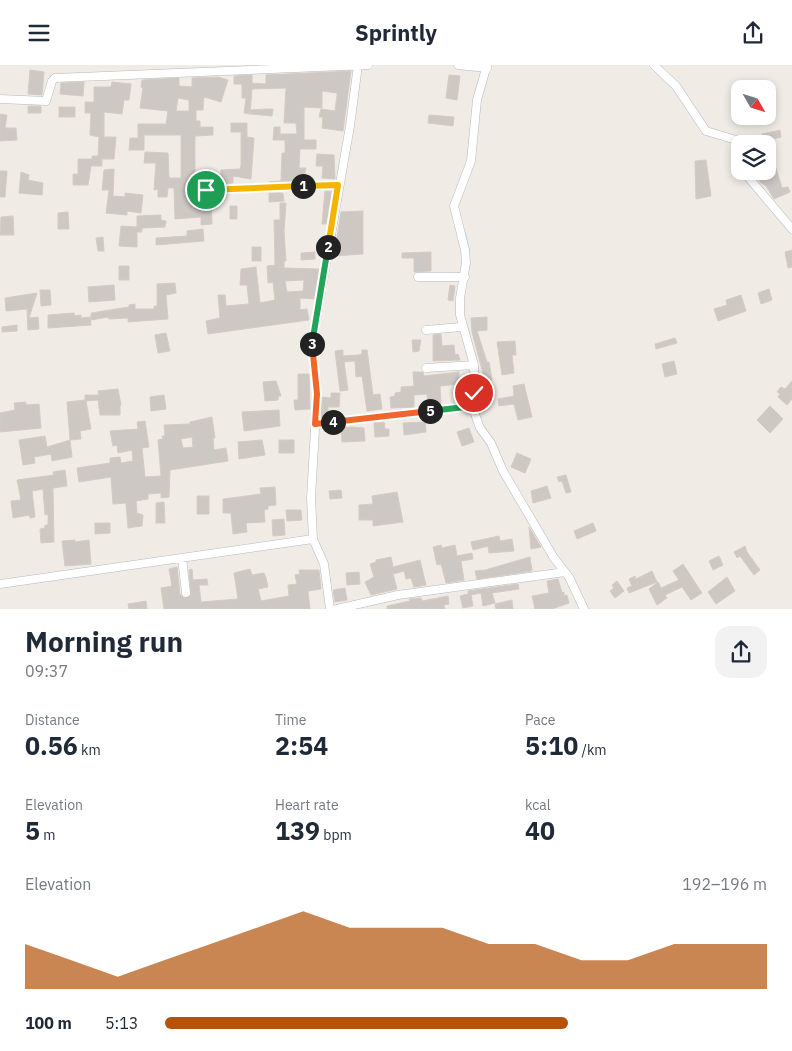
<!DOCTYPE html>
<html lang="en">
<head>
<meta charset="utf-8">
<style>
  :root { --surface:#fff; --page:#f2f2f3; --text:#1f2937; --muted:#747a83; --accent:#b45309 }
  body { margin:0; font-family:"IBM Plex Sans",sans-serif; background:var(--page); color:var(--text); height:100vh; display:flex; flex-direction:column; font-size:19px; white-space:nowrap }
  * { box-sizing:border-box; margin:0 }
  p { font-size:16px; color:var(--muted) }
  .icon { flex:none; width:28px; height:28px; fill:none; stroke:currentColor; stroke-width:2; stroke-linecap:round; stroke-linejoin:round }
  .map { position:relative; height:544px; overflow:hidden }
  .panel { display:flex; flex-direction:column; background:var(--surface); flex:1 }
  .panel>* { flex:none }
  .needle { width:32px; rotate:129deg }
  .controls { position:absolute; left:731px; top:15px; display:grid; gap:10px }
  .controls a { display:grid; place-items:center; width:45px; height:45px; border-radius:10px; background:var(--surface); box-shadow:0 2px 8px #0003; font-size:25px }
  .pin { position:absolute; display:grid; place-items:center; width:42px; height:42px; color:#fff; margin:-21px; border:2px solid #fff; border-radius:50%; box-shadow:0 1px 5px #0007 }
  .km { position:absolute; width:25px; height:25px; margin:-12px; border-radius:50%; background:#222; color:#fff; font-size:14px; line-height:25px; text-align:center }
  .round { display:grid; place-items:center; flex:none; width:52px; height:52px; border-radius:15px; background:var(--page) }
  .overview { display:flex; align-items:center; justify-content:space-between; height:85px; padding:0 25px }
  h1 { font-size:28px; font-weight:800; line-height:38px }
  .metrics { display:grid; grid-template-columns:repeat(3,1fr); gap:8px; height:85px; padding:5px 25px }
  .metrics div { display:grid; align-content:center }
  .metrics b { font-size:25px; font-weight:800 }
  .metrics small { font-size:14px; font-weight:400 }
  .metrics p { font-size:14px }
  .chart { height:140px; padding:10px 25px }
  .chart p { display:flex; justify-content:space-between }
  .chart svg { width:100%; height:90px; margin-top:5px; fill:var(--accent); opacity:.7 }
  ul { padding:0 25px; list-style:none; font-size:16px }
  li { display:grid; grid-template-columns:80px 60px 1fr; align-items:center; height:38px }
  li i { height:12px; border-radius:6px; background:var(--accent) }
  header { display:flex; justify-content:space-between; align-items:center; height:65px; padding:0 25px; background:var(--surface); font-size:22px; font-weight:800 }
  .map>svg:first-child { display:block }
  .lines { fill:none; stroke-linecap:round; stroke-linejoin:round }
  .stream { stroke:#a6ecff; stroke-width:2 }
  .building { fill:#cdc8c4; stroke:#d6cbc2; fill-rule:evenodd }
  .minor-casing { stroke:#b5b9bd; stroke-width:9 }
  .minor { stroke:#fff; stroke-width:8 }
  .split-1-casing { stroke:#fff; stroke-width:10 }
  .split-2-casing { stroke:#fff; stroke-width:10 }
  .split-3-casing { stroke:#fff; stroke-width:10 }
  .split-4-casing { stroke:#fff; stroke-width:10 }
  .split-5-casing { stroke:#fff; stroke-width:10 }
  .split-6-casing { stroke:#fff; stroke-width:10 }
  .split-1 { stroke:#f5b400; stroke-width:6 }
  .split-2 { stroke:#f5b400; stroke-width:6 }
  .split-3 { stroke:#22a559; stroke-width:6 }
  .split-4 { stroke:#f0652b; stroke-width:6 }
  .split-5 { stroke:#f0652b; stroke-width:6 }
  .split-6 { stroke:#22a559; stroke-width:6 }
</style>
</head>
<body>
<header><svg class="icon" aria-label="menu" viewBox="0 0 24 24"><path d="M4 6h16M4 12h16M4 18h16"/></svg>Sprintly<svg class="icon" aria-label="share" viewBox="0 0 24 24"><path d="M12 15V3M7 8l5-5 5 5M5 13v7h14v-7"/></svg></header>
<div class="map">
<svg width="792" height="544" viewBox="0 0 792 544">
  <rect width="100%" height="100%" fill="#f0ebe5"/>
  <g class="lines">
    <path class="stream" d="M465,168L469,186
      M514,418L519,427"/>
  </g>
  <path class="building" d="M30,5L44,7L42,30L28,29Z
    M351,6L343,66L322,63L323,52H319L321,44L335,46L337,30V28L322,26V43L304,42V75H316V84H300L299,103H306L303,116L269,117L281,116L282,88H285V75H273L274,62H280V69H297L296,58H284L286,23L252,24L250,49L244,48L246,33H242V19H234V11L252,10V18L266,19V10Z
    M449,10L460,11L457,35L446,33Z
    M218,12L228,15L221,37L204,32L203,45H196V56H200V62H213V70L195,71V129H199V138L211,137L212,159L201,160V152L175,154L174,123H168L167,132H158V124L154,125L156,98H144L145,87L168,88L169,113H181V70H144V85H129L130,73H138V59H166L168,46L140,43L143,23L141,22L142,15L179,13V21L192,22V13ZM178,33L189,35V46H176Z
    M84,17L83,31L60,29L61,18Z
    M112,17L131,19L129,35H124L122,49L104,47V72H116L114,94H102V101H91L88,120H73V109H78V94H92V91H98L99,72L90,70L91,48H85V37H94V22H111Z
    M28,41H41V48H28Z
    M59,42H75V52H59Z
    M266,44H273L272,51L250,49V45Z
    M0,49L7,50L5,63H16L17,75L0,76Z
    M429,50L454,52L453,61L428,58Z
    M231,58H247V72L254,73L251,114L233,111V118L220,119L221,105L240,104L241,100V67H231Z
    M780,65L781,72L764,76L762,69Z
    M317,89L334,90L335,114L322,113L323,101H316Z
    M706,95L711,131L696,134L695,96Z
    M776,103L782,123L788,122L790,127L774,134L766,121L760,117L759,112L756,113L751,107Z
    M114,104L113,131L125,132V128L143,130L141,148L127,146V150L106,148L109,125H102L104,105Z
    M0,106H7L5,132H0Z
    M21,107L29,110L28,115L43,118L42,130L19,128Z
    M325,126H332L327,159H322Z
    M269,128H283L284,136L269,137Z
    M280,138H286L284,166L286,196H284V203L319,204L314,234L300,233V245L307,244L309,255L208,269L206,256L220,253L218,230H225L226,241L249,239L247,220H240L241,204L256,202L260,238L275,235L273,217L268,218L267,201L275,200L274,155H280ZM304,215L303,226L287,227L285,216Z
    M230,141H237V154H230Z
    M363,146V189L334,191L341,147Z
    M68,147L69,164H58V148Z
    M161,150V155L166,156L165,162L142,163V167H137V182L119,181L121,161L137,162V151Z
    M13,151L14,170H0L1,152Z
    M203,164L204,176L156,180V173L187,171V166Z
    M103,172L104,186H98L96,173Z
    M252,182H261V196H252Z
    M792,185V202L788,203L785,187Z
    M315,187V194L301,195V188Z
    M431,187V206L414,207V193H402V188Z
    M119,201H129V215H119Z
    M175,218L176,228L166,230L168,254L128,257V253L109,254L108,252L91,255V248L129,242V240L135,239V244H154V241H157V219Z
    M114,220L115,235L89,237L88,222Z
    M450,220L455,221L453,236L448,235Z
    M769,224L772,235L761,239L758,228Z
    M40,225H50L51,240L41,241Z
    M37,228L29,253L38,252L39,264L28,265L27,244L6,246L5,233Z
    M741,230L746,246L718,256L714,244L727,240L726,235Z
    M74,248L75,251L81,250V253L90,252L91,260L48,263V250Z
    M487,252V265L477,266L487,297H489L492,315L485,316L472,267L471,253Z
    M17,260V266L2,267V262Z
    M166,268L170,286L158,288L155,270Z
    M441,269L442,281L454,280L455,290L458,289L460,295L433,296V270Z
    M675,273L677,278L656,284L655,279Z
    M412,275H421L419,286L413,287Z
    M515,276L516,290H512L514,308L502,310L497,277Z
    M343,285V291L358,290L362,289V285H367L373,330L380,329L382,344L367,346L362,311L356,312L355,296L344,297L348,325L340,326L335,286Z
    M674,296L677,309L665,312L662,299Z
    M413,307H423L424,311L459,307V319L440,321L441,339L428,340L427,329L414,330V342L391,343L390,332L395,331V328L401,327V322L414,321Z
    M298,309H309L310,344L295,345L294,335H298Z
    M276,316L281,331H278V335L265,336L263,317Z
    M792,316V334L787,340L778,332L780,329L777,327L781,322L785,324Z
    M524,319L532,352L518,355L514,339L499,341L498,334L514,331L513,321Z
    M118,324L121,340L120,341V350H100L98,335L86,336L91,364L80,366L81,374L70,375L67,337L85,335V330H99L98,326Z
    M331,328H340L339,342H328V352H321L322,332L331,333Z
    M164,330L166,344L151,346L150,332Z
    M26,337V340L39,339L41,363L0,367V348L15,345L14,338Z
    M770,341L783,354L770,368L757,355Z
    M279,345L280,361L244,366L242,347Z
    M212,352L215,373H213L214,385L226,383L228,396L170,405L169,432L161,433V428L148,429V434L136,436L137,448L143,450L142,461L128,463L126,438L113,439L111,412L79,417L77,403L110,398V393L120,392L121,398L133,396L132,385L118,388L117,380L113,381L110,366L138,364L137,357L145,356L149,382L142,383L145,412L161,411L158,375L163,374L162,371H165L164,360L190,359V357ZM192,372L193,382L183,383L181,374Z
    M384,357L385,364H389V371L375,372L374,358Z
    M425,357L426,367L404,370L403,358Z
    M351,362L364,363L365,376L342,377L341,363Z
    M469,363L474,377L462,381L457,367Z
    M45,371L47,382L70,375L72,392L52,396L51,389L34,392L35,398L23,400L19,375Z
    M262,375L265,390L239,394L238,377Z
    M279,375H294V388H279Z
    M517,388L531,394L525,408L511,402Z
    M65,405L67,421L53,423L54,477L41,478L40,464L45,463V460H48V449L45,450L43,424L32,426L35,452L30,453L29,450L13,453L11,436L21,435L17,415L54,410L53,407Z
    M566,410L571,427L566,428L562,416L559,417L557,412Z
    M547,421L551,433L533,438L531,426Z
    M275,422L276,440L268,441V444L264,445L265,457L246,458L247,467L233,469L231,448H223V434L261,429L260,423Z
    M341,425L342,433L330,434L329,426Z
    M397,427L403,457L373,461V455H359V440L373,439L372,431Z
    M197,431H209V449H197Z
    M164,437L165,458H156V438Z
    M286,445H301L302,455L287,456Z
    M284,454L285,470L273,471L272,455Z
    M95,458H110V468L95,469Z
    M593,458L596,466L577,474L574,466Z
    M529,462L541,482L531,484Z
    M499,471L500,476L512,474L514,486L489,488L488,481L473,485L471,477Z
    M75,475V477L89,475L91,499L65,501L62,476Z
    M441,480L442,483L455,480L457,491L472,488L473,494L461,496L464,515L446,518L441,499L437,500L433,482Z
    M745,481L747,487L760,505L754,510L740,491L737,493L734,487Z
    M719,491L723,500L713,505L709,496Z
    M391,492L393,502L420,495L426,520L414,522L411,513L406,514L404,506L393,509L397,524L371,530L365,517L374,512L370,499L376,497V495Z
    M530,492L532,506L477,514L475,506L485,505Z
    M683,499L702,528L691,535L682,522L665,530L667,533L657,540L649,524L658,517L661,523L679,515L673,506Z
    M177,502L180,529L184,533L191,530L189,505L192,504L193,515L207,514L208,520H199L201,537L238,534L234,508L250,504L252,510L264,508L266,513L268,522L258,524L261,536L289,531L288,520L297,519L295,510L300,509L299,505H319L321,524L308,526L310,544H164L161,523L172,521L169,504Z
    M652,506L657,517L629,528L627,523L632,521L629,514L635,511L636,514Z
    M359,507L360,519L347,520L346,508Z
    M727,512L735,526L716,539L708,527Z
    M558,514L562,528L564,527V531L567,530L569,538L552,544H535L532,531L549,528L547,516Z
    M617,516L624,526L615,533L610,526L614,523L612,520Z
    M518,519L519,524L492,528L495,538L483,541L481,528L471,530L473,541L463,543L460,531L468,529V526Z
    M345,523L347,535L335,537L333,525Z
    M448,531L449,539L444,540L445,544H387V541L410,536L409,534L421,533L422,536Z
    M512,535L513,544H496L495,539Z
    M146,536L147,544H129L128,539Z"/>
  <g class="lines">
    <g class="minor-casing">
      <path id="minor" d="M458,0L487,3
        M487,0L477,35L471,96L454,141L465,185L466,198L460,233V250L474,300L475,349L480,363L491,378L503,406L554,493L569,512L584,544
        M654,0L676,21L706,66L736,75L740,101
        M0,34L46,36L52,16L55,13L368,0
        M743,106L792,164
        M205,125L338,120
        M418,212H465
        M426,265L461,262
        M426,303L474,300
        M315,359L474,341
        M182,493L186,528
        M0,519L313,474
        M330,544L324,499L313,474L311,433L317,329L312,279L350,61L358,0
        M337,544L398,530L565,507"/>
    </g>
    <use href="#minor" class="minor"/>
  </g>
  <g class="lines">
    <g class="split-1-casing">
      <path id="split-1" d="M206,125L303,121"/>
    </g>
    <g class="split-2-casing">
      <path id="split-2" d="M303,121L338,120L328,182"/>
    </g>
    <g class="split-3-casing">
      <path id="split-3" d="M312,279L328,182"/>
    </g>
    <g class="split-4-casing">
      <path id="split-4" d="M312,279L317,329L315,359L333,357"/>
    </g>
    <g class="split-5-casing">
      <path id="split-5" d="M333,357L430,346"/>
    </g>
    <g class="split-6-casing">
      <path id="split-6" d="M430,346L474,341V328"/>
    </g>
    <use href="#split-1" class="split-1"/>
    <use href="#split-2" class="split-2"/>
    <use href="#split-3" class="split-3"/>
    <use href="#split-4" class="split-4"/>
    <use href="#split-5" class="split-5"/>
    <use href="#split-6" class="split-6"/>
  </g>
</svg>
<div class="controls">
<a><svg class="needle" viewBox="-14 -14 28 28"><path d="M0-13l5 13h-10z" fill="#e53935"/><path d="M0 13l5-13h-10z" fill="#747a83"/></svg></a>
<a><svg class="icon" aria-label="layers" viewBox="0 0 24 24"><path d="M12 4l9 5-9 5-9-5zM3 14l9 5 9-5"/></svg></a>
</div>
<div class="pin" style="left:206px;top:125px;background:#1e9e55"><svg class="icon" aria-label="arrive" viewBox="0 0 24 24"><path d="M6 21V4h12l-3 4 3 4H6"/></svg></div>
<div class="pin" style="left:474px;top:328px;background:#d93025"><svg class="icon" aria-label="check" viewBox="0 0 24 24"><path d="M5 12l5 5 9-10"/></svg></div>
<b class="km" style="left:303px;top:121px">1</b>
<b class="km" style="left:328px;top:182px">2</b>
<b class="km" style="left:312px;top:279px">3</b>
<b class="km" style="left:333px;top:357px">4</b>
<b class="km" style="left:430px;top:346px">5</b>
</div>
<section class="panel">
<div class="overview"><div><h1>Morning run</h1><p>09:37</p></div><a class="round"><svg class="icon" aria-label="share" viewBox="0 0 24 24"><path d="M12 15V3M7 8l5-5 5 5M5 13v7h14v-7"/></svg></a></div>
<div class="metrics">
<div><p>Distance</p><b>0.56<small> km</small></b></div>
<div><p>Time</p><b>2:54</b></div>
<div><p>Pace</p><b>5:10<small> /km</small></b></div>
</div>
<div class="metrics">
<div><p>Elevation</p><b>5<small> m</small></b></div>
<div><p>Heart rate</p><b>139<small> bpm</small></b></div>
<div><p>kcal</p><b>40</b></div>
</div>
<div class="chart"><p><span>Elevation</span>192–196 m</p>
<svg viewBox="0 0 160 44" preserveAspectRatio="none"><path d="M0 44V22L10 30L20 38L30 30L40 22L50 14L60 6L70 14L80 14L90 14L100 22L110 22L120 30L130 30L140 22L150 22L160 22V44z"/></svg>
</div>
<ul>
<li><b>100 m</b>5:13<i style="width:67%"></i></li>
</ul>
</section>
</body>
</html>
